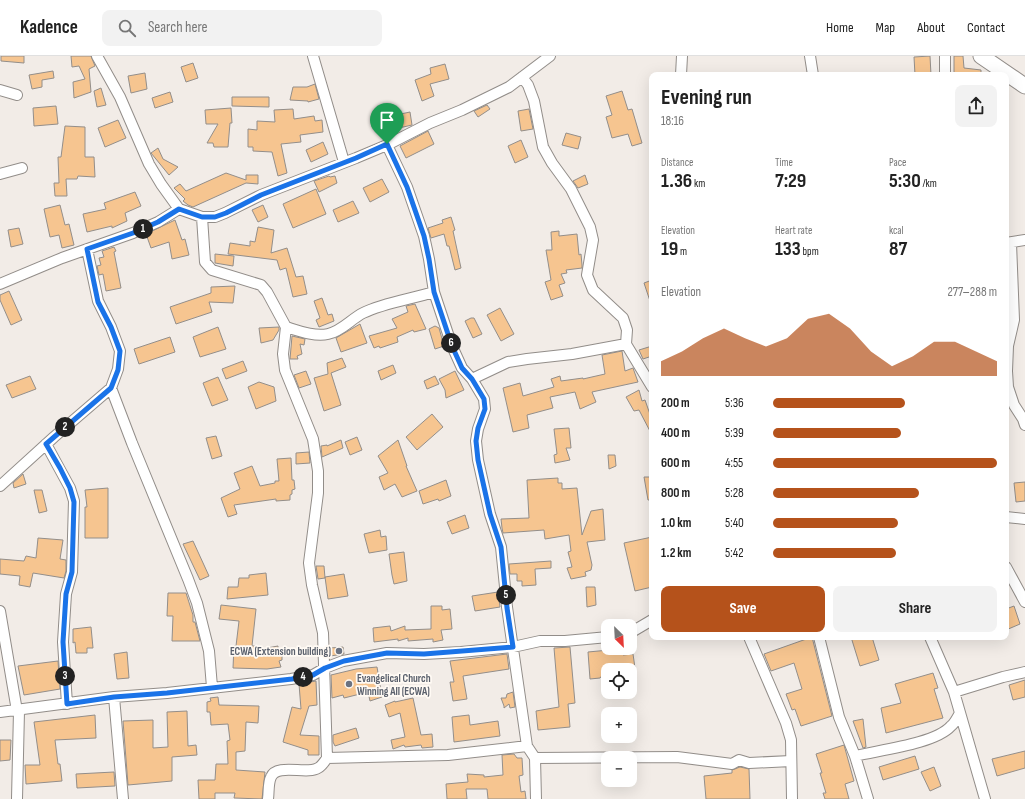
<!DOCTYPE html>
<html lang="en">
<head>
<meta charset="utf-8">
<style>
  :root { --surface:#fff; --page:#f2f2f2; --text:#222; --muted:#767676; --line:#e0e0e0; --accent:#b5521b }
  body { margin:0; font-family:"Sofia Sans Condensed",sans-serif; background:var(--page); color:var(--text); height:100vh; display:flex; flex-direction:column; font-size:15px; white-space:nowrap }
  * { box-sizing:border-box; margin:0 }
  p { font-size:13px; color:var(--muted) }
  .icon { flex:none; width:22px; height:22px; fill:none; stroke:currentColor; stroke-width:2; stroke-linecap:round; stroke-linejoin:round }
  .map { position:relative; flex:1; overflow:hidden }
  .details { position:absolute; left:649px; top:16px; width:360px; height:568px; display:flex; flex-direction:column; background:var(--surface); border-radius:8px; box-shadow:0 4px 16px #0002 }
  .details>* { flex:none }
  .needle { width:26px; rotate:156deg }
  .buttons { position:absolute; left:601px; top:563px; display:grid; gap:8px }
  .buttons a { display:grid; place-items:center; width:36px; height:36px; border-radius:8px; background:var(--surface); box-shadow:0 4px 16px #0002; font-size:20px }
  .pin { position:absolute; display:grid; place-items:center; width:34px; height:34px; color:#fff; margin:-41px -17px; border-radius:50% 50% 50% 0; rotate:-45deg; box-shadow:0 0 4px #0007 }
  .pin .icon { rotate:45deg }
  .km { position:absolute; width:20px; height:20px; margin:-10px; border-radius:50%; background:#222; color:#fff; font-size:11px; line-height:20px; text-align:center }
  .round { display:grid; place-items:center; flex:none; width:42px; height:42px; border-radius:8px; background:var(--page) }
  .headline { display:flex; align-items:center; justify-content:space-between; height:68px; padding:0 12px }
  h1 { font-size:22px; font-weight:700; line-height:30px }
  .stats { display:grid; grid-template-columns:repeat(3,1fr); gap:6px; height:68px; padding:4px 12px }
  .stats div { display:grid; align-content:center }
  .stats b { font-size:20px; font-weight:700 }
  .stats small { font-size:11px; font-weight:400 }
  .stats p { font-size:11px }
  .chart { height:112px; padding:8px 12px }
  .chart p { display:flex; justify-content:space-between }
  .chart svg { width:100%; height:72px; margin-top:4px; fill:var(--accent); opacity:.7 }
  .cta { display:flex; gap:8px; margin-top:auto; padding:8px 12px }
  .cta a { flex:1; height:46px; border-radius:8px; background:var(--accent); color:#fff; font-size:16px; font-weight:700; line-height:46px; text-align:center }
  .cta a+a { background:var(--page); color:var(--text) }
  ul { padding:0 12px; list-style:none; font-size:13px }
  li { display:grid; grid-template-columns:64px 48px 1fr; align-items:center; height:30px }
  li i { height:10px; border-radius:5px; background:var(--accent) }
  header { display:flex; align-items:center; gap:24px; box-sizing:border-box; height:56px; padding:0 20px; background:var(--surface); border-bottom:1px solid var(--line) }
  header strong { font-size:19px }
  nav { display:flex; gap:22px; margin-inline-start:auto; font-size:14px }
  .search { width:280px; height:36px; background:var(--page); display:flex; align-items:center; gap:10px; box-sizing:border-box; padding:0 14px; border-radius:8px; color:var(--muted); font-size:15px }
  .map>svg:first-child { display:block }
  .building { fill:#f6c590; stroke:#938e8a }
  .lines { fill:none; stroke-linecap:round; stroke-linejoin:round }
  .street-casing { stroke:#928d89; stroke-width:12 }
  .secondary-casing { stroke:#928d89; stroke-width:17 }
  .street { stroke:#fff; stroke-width:10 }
  .secondary { stroke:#fff; stroke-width:15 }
  .route-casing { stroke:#fff; stroke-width:8 }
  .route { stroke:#1a73e8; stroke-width:5 }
  .worship-dot { fill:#6b7280; stroke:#fffaf4; stroke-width:1.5 }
  .labels { text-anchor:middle; stroke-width:3.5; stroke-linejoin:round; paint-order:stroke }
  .worship-label { font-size:11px; font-weight:bold; fill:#5b616d; stroke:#fffaf4; text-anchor:end }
</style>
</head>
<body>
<header>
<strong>Kadence</strong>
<div class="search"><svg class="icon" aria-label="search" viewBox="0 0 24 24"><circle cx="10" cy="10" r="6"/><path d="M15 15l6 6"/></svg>Search here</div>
<nav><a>Home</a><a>Map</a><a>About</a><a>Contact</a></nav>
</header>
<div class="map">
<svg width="1025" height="743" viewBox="0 0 1025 743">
  <rect width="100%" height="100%" fill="#f2ece7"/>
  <path class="building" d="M1,0H24V7L1,5Z
    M71,0H91L95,10L89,13L91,36L74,42L73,26L85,23L79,10L72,11Z
    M930,0L931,19H915L914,1Z
    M954,0H963L964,12L981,14V19H954Z
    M193,7L198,22L186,26L181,11Z
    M445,8L449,23L430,28L434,40L422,45L415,24L431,18L430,12Z
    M53,15L54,22L42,24V31L32,33L29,19Z
    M145,17L147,33L131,37L128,20Z
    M315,28L319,43L308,46V45L290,44L293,31H307Z
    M101,32L106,49L97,51L94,35Z
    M622,35L628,54L632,53L642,87L632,90L628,78L612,82L606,61L612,59L606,40Z
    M170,36L173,46L155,52L152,42Z
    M232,41H269V51L232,50Z
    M487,49L490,53L478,61L474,55Z
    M56,50L58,68L34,70L33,52Z
    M231,52L232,67H230L228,91H214L213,87H207L218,68H206L205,54Z
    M293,53L294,63L314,60L315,65L322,64L323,76L300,79L301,86L281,88L287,117L278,120L272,96L253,95V91H248V73L257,74V65L275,66L274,54Z
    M529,53L533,73L521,75L518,55Z
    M410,56L412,69L399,72L396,59Z
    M118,64L126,82L105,91L98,72Z
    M65,70L85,71V101H94L95,121L78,120L77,123H66L67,140H55L54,127H59L58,101H61Z
    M428,75L434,88L406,102L400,90Z
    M566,77L581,81L578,93L562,89Z
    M521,84L528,101L515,107L508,90Z
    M323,86L328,98L311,106L306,94Z
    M158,92L163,103L178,111L169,119L151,97Z
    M226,117L246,124V119H258V128L246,127L193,151L188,149L183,145L185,143L174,132L180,128L186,135Z
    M585,119L588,128L578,132L573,125Z
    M329,120L330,121L335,120L337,127L319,136L314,125Z
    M382,123L389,136L370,146L363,132Z
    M316,133L326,158L293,172L283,148Z
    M135,136L141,150L125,157L127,165L112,172V170L87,176L83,158L106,153L104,147Z
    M353,145L359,157L338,166L333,154Z
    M60,149L65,169L69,168L74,189L62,192L59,179L50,181L44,153Z
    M263,149L268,161L258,166L252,154Z
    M451,161L455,174L453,175L461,212L455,214L449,190H447L444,178L431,182L428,172L443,167L442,164Z
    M175,164L182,184L185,183L189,199L172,203L169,186L151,192L146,178Z
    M258,171L274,174L271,197L287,192L296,221L303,220L307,238L293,241L286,212L280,214L277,204L228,198L230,187L250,190V185L255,186Z
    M19,172L23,188L11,191L8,174Z
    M559,175V180L577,178L579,199L581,198L582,209V212L566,214L567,217L561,218L565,227L559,229L563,240L551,244L545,226L551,224L546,194H552L551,176Z
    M114,191L116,195L114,196L121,232L106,235L103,218L99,219L97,210L101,209L99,202L104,201L102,195Z
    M215,198L234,200L233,210L215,207Z
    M652,224V247L651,248L644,227Z
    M235,230L233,247L209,246L212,256L176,268L170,251L211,237V231Z
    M9,235L22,264L11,269L0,244V239Z
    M322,242L328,259L332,258L334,265L319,271L316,264L320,262L314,245Z
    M415,248L426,273L414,276L413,274L397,281L398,286L380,292L379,290L374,292L369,280L397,272L392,263L408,256L406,250Z
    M500,252L514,278L501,285L487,259Z
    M471,262H474L482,278L473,282L465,265Z
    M360,268L367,287L341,296L336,282Z
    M435,270L439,272L444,290L435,293L429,273Z
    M218,271L226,293L200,301L193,281Z
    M279,271V274L273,284L261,287L259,272Z
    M292,280L305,283L304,289L300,288L302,298L297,300L298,303H290Z
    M170,281L175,296L139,308L134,293Z
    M652,290V300L643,303L639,294Z
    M622,295L625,315L633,312L638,326L592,336L596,346L580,353L575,336L550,341L553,352L527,359L529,372L513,376L503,332L520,327L523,340L554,331L551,323L560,320L561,325L583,322V323L605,318L602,299Z
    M342,302L346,311L331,317L341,349L324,355L314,322L328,318L327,307Z
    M243,305L247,315L226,323L222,313Z
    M393,309L396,317L381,324L378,315Z
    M306,315L311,328L299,332L294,319Z
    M455,315L464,334L446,342L445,334L439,323Z
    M30,320L36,333L12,342L6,329Z
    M435,320L439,328L427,333L424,325Z
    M218,321L228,344L212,350L203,327Z
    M259,326L274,331L276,345L256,353L248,331Z
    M639,334L642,345L645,344L652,364V379L639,354L634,355L626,341Z
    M432,358L443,371L417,394L406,381Z
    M569,372L571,392H566L570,404L555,407L554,399L557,398L554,373Z
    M216,380L222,400L212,403L206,382Z
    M357,381L362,394L350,399L345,386Z
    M341,384L343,392L322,401L321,390L327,389V390Z
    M398,384L407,410H406L417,435L402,441L395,428L384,434L379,421L388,417L378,400Z
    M309,396L310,407L296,408V397Z
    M608,399H615L616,410L609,413Z
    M291,402L292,424H294L295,433L292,434V438L290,439V444L276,445V443L234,449L237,458L228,461L221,442L240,433L234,417L252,410L260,430L275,427V425H279L277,403Z
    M23,418L26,428L14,432L13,427Z
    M644,421H652V444H648Z
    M558,422V427H562V433L577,432L582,479L591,455L603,453L605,484L587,486L592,509L591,514L585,516L586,520L571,523L567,512L572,511L568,496L571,495L569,479L545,483L544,474L503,477L502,472L501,463L529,462L527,424Z
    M446,424L451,440L439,445L438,443L423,448L419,435Z
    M1025,426V445L1016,446L1014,427Z
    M108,432V482H85V451H87L85,434Z
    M34,434H42L47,455L39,457Z
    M465,459L469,472L452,478L447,466Z
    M380,474L381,481L386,480L387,494L369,497L364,478Z
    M652,481V531L635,535L624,487Z
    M38,482L63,484L60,503L66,504V515L64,522L33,517L30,531L19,529L20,520L0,518V503L24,505L26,500L36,502Z
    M193,485L209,520L200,524L183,488Z
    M404,496L407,525L394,528L392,519L389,498Z
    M551,505V512L535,513L536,529L522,530V525H517V518H510L509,508Z
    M316,510H324L325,522L318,523Z
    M266,517L268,539L227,543L228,531H238L239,522H249V519Z
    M344,518L348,540L328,543L325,521Z
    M586,531H595L596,549L587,551Z
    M498,536L500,551L475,555L472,540Z
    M168,537H186L193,559V566H195L200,585H172L173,560H167Z
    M221,549L256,553L252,590H256V594L278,590V597L282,596V604L279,605L281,611L267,613L233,612L234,590H236L239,565L219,563Z
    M431,550H442V554L450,553L452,573L441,574L443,584L433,586V583L408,585V582L398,585V583L374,586L373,572L390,570L391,575L405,570V574L431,573Z
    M1014,550L1020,568L1006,574V553Z
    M91,571L93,592H87V597H76L75,586L73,587V573Z
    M812,581L832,660L801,670L795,653L792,654L786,638L802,633L794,607L771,615L764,598Z
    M851,581H872L879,604L860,610Z
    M343,591L344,598L330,600V592Z
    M570,591L575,647L568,648L570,671L538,674L536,655L559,651L554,592Z
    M610,592H622L623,599L633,598L635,612L622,613L623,614H608V617H604L600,622L590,623L588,596L609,594Z
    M127,596L129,622L117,623L114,598Z
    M507,598L509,613L463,620L467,643L453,645L450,626H454L450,605Z
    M58,605L60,633L24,639L18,610Z
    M377,611L382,641L370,645L368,636L344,642L343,639L332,642L331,619L356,613Z
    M933,617L938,632L934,633L943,662L886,677L881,652L901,647L895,628Z
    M1025,624V641L1013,644L1009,629Z
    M316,625L317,649L309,650L300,679L319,680V699H308V694L283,686L292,651L301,653L299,628Z
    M513,636L515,651L510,652L509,648L504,652V650L501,642H506L507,638Z
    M218,641L219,649L259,650L258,667L246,666L245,695L236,696V714L265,716L262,743L234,742L235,737H215V743H199L198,724H215L216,708H228L227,685L230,684L228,668L211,669L210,656H207V646L211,645L210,642Z
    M413,642L421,679L432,678L433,691L422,692L421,689L405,691L404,689L393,693L391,684L405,681L400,657L389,661L385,649L395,645V646Z
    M187,655L188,690L196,689L197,699L172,701V725L128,729L123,665L153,664V692L168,691L167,656Z
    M95,659L96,682L55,684L58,708H60L62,725L26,728L25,709H40L34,666Z
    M469,659L470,669L498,665L500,680L454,686L452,661Z
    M863,663L866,691L863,692L853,665Z
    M356,672L359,682L335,690L333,686V679Z
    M0,684H11L10,704L0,705Z
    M844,689L854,725L845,728L849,743H825L823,737H826L820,717H822L816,698Z
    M1025,695V712L997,720L992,703Z
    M514,698L517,702H522L523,719L519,720L521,736L525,735L526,743H488L487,733H466L467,743H447L446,728L468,726L467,718L484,719V721L503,719L502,699Z
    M915,700L919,713L883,724L879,711Z
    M740,711L749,713L750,743H706L704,720L732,717V714Z
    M934,711L941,730L930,735L921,716Z
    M114,716L115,730L77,732L76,718Z"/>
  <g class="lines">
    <g class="street-casing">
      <path id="street" d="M97,0L120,41L149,108L161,128L179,153L202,161H215L225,157L261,139L356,102L387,89L430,67L462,54L509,31L550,0
        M313,0L344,106
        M810,0L813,19
        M945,0V19
        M681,19L682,0
        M522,21L528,29L534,45L543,91L552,107L571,133L590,171L593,184L587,219L593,234L623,262L627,274L626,288L652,331
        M0,34L17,39
        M387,89L407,131L424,180L429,203L434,236L452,290L462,312L472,323L484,343L485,353L478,373L476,385L478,404L490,458L501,491L507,551L527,690L535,702L536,743
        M0,118L22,112
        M202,161L205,206L212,214L261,229L267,236L286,271L283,298L285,314L313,383L318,415V437L309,507L312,529L323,577L327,702
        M1006,187L1025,184
        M1011,187L1014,264L1008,290L1007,315L1008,331L1014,349L1023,363L1025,369
        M0,228L62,202L133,177L158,166L179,153
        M286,271C299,275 315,281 328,278C342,275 351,263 363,257C383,247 411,243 434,236
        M472,323L508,306L527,303L572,298L626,288
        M111,332L132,387L188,523L197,547L209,595L212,631
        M46,388L70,432L74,445L72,516L66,538L63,586L67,648
        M0,430L54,381L111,332L118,313L120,295L111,271L98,245L87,193
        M1006,461L1025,463
        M1006,511L1025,546
        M0,555L17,655
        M630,577L652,564
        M749,581L786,667L791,684L792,743
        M819,581L839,661L855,700L868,743
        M930,581L954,636L985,743
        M954,636L1003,621L1025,616
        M114,641L123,743
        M0,656L114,641L167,637L291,623L313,619L325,612L343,605L387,597L424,598L461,596L513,591L540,585H565L608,581
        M855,700C879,694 935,688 951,670C955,667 957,662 960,657
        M535,702L677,701L732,708L739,704L749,707L791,705
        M17,743L19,655
        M268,743C269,736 268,727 271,721C277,707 307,719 318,712C322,710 325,705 327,702L448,699L527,690"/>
    </g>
    <g class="secondary-casing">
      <path id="secondary" d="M981,0L1025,30"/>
    </g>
    <use href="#street" class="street"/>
    <use href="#secondary" class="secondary"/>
  </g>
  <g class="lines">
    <g class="route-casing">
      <path id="route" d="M387,88L407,131L424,180L429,203L434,236L452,290L462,312L472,323L484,343L485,353L478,372L476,385L478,404L490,458L501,491L507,552L513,591L424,598L387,597L344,605L325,612L313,619L292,623L167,637L114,641L67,648L63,586L66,538L72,516L74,446L70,432L60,412L46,388L111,332L118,314L120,295L111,271L98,246L87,193L133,177L158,166L179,153L202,161H215L226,157L261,139L356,102Z"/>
    </g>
    <use href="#route" class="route"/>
  </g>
  <g class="worship-dot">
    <circle cx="339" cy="595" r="4"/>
    <circle cx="349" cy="628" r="4"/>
  </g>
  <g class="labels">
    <g class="worship-label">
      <text x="331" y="599">ECWA (Extension building)</text>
      <text x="357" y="626" text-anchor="start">Evangelical Church<tspan x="357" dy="13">Winning All (ECWA)</tspan></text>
    </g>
  </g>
</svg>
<div class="buttons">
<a><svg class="needle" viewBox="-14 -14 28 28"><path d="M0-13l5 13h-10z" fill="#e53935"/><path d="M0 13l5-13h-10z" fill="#767676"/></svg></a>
<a><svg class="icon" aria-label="locate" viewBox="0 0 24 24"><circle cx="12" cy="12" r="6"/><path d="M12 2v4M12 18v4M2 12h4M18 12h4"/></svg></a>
<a>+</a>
<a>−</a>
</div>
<div class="pin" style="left:387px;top:88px;background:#1e9e55"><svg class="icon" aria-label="arrive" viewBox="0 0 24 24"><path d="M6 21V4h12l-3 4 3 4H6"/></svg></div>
<b class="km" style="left:143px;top:173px">1</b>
<b class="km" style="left:65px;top:371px">2</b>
<b class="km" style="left:65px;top:620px">3</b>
<b class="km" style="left:303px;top:621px">4</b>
<b class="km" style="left:506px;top:539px">5</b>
<b class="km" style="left:451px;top:287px">6</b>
<section class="details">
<div class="headline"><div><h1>Evening run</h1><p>18:16</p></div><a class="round"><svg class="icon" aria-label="share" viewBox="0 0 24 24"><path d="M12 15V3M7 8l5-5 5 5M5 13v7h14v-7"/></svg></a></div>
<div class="stats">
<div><p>Distance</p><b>1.36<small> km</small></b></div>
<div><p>Time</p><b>7:29</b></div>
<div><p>Pace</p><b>5:30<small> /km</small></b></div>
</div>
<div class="stats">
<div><p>Elevation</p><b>19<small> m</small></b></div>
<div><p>Heart rate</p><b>133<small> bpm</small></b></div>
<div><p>kcal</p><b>87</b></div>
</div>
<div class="chart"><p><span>Elevation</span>277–288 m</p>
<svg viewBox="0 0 160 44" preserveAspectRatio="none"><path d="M0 44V35L10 29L20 21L30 15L40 21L50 26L60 21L70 9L80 6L90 15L100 29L110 38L120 32L130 23L140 23L150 29L160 35V44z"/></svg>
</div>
<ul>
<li><b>200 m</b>5:36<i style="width:59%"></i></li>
<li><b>400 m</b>5:39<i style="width:57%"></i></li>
<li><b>600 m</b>4:55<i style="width:100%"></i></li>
<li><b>800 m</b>5:28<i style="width:65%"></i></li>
<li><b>1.0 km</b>5:40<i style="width:56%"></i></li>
<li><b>1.2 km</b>5:42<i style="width:55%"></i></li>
</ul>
<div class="cta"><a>Save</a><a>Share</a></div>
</section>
</div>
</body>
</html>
